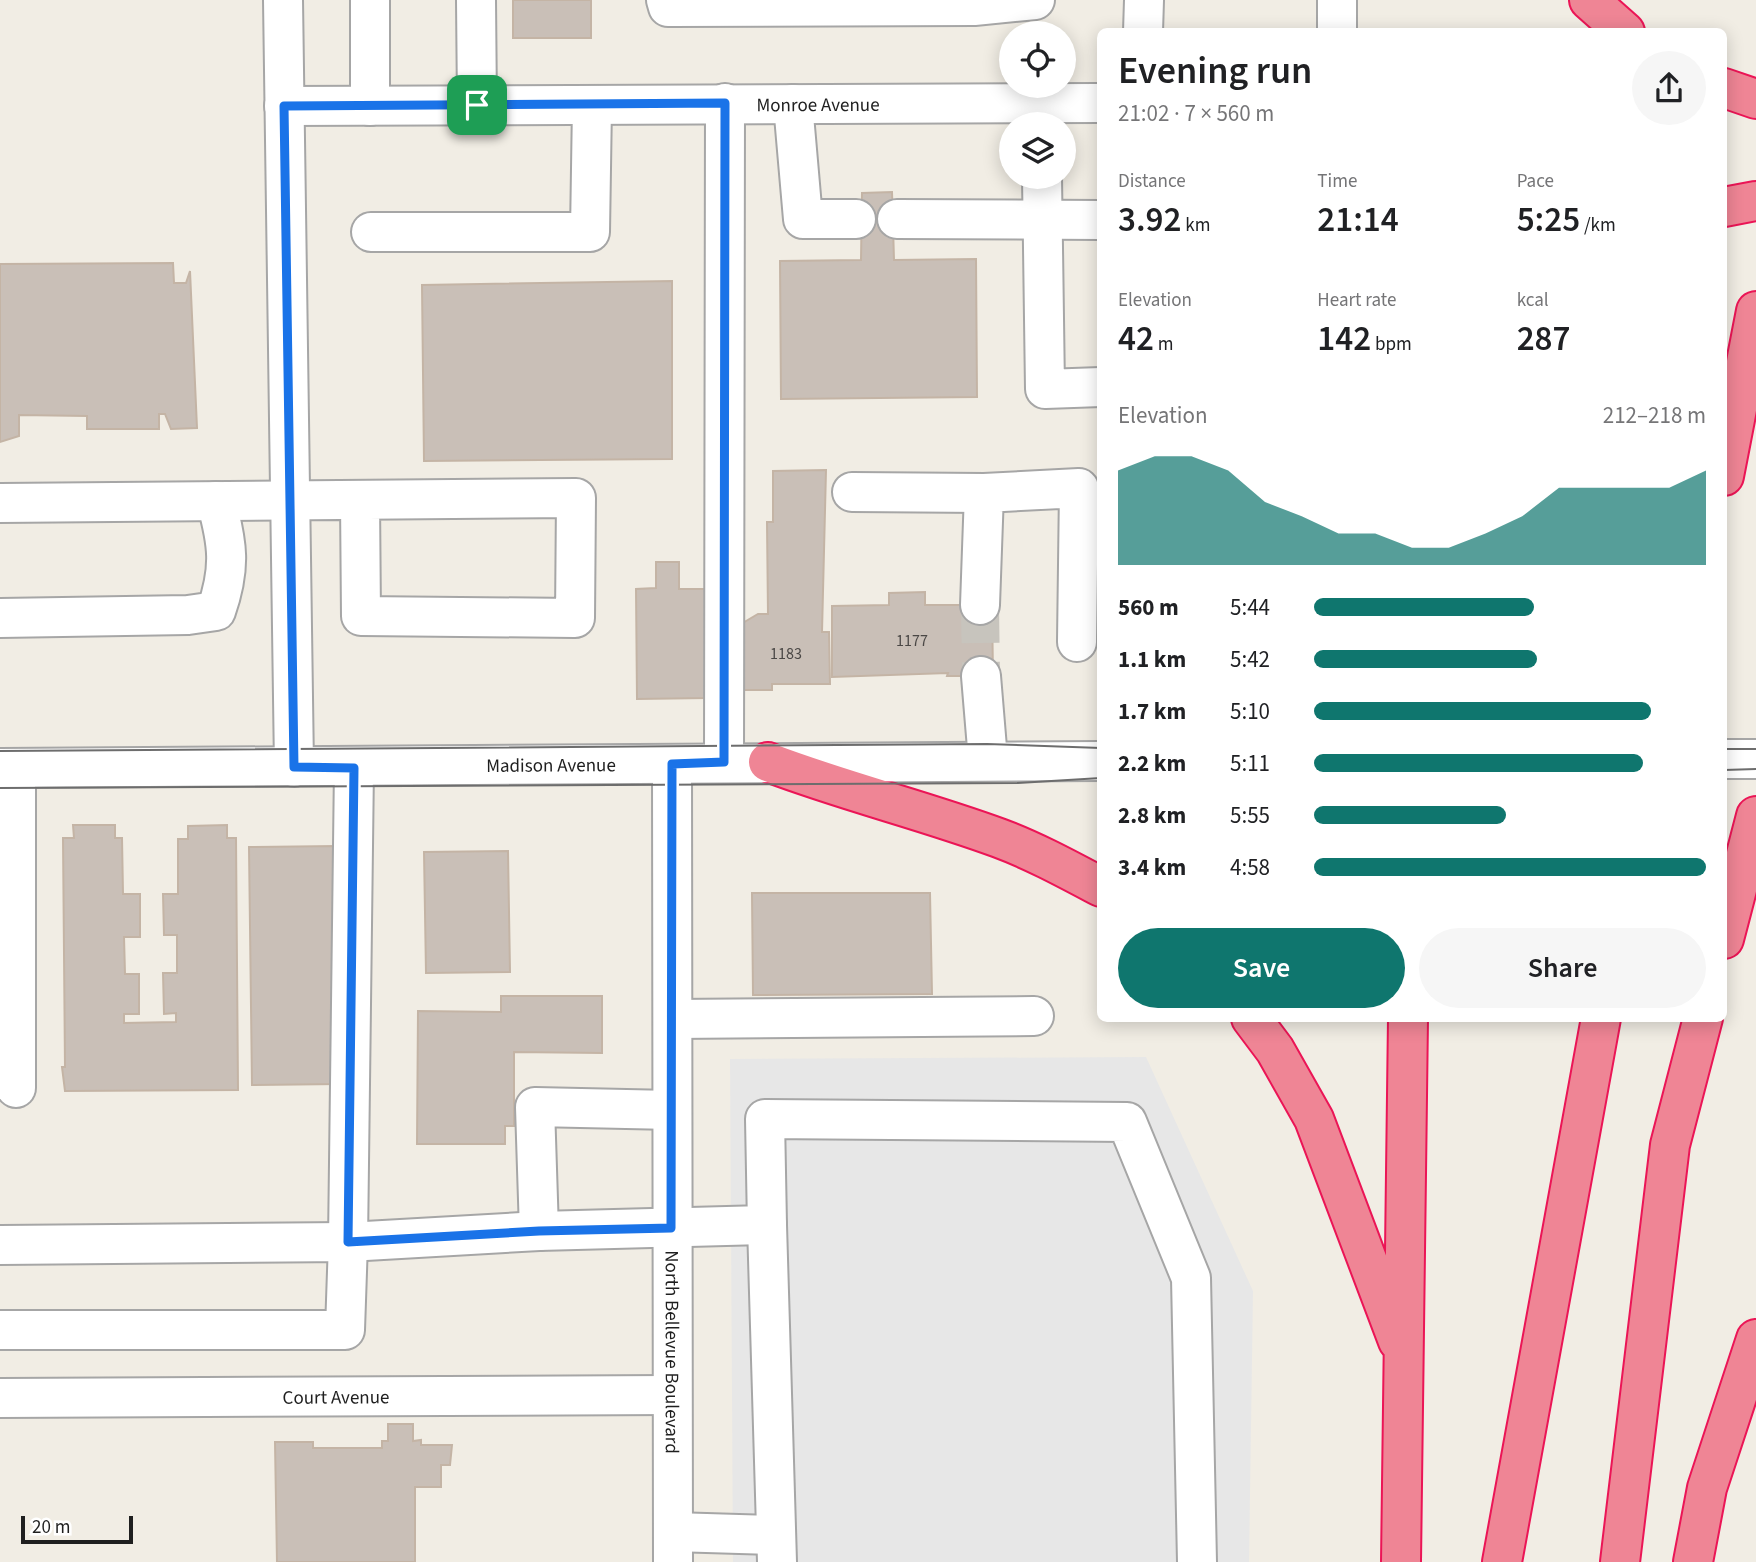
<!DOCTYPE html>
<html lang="en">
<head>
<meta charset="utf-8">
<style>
  :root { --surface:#fff; --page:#f6f6f6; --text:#202124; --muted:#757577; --accent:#0f766e }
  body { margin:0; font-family:"Source Sans 3",sans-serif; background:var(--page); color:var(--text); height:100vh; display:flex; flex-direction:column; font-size:26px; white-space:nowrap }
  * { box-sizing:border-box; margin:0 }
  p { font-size:23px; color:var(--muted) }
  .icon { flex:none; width:38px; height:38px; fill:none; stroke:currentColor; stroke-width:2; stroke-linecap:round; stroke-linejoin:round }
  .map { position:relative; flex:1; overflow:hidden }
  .sheet { position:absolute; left:1097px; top:28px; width:630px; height:994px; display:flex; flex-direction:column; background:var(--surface); border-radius:10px; box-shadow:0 4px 18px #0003 }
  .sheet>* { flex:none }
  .buttons { position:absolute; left:999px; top:21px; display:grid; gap:14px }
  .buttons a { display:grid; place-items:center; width:77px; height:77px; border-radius:50%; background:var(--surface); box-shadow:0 4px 18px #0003; font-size:35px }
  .scale { position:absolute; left:21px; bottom:18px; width:112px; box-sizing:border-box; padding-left:7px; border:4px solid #1f1f1f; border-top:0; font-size:19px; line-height:24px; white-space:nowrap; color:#1f1f1f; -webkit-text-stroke:5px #fff; paint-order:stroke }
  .pin { position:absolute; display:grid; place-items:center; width:60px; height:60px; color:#fff; margin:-30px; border-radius:14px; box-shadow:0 4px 10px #0006 }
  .round { display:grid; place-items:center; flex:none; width:74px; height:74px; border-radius:37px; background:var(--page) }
  .overview { display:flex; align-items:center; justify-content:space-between; height:119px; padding:0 21px }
  h1 { font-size:38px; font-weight:600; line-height:52px }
  .figures { display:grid; grid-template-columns:repeat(3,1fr); gap:10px; height:119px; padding:7px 21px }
  .figures div { display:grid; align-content:center }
  .figures b { font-size:35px; font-weight:600 }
  .figures small { font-size:19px; font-weight:400 }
  .figures p { font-size:19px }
  .chart { height:196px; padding:14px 21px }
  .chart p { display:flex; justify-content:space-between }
  .chart svg { width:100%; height:126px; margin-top:7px; fill:var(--accent); opacity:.7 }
  .action { display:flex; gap:14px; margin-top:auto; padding:14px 21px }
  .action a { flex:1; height:80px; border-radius:42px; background:var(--accent); color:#fff; font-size:28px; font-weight:600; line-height:80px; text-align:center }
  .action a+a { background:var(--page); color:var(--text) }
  ul { padding:0 21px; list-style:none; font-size:23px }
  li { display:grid; grid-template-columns:112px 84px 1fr; align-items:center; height:52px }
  li i { height:18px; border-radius:9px; background:var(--accent) }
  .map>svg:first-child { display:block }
  .parking { fill:#e7e7e7 }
  .building { fill:#c9bfb7; stroke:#c4b4a5; stroke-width:2 }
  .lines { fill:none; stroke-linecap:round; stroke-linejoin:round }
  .minor-tunnel { stroke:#c7c4bd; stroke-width:38; stroke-dasharray:38 19; stroke-linecap:butt }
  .minor-casing { stroke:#a6a6a6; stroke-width:42 }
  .highway-casing { stroke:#eb1556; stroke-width:42 }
  .minor { stroke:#fff; stroke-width:38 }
  .highway { stroke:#ef8595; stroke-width:38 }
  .tram { stroke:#6d6d6d; stroke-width:2 }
  .route-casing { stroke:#fff; stroke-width:14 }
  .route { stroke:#1a73e8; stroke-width:9 }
  .labels { text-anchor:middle; stroke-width:5; stroke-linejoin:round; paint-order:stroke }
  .number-label { font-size:16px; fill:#4a4745 }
  .street-label { font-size:19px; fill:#1f1f1f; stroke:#fff }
</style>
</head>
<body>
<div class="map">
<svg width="1756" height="1562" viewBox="0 0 1756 1562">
  <rect width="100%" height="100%" fill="#f1ede4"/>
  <path class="parking" d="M1146,1057L1253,1291L1249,1562H733L730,1059Z"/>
  <path class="building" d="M513,0H591V38H513Z
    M892,192L894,260L976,259L977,397L781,399L780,261L861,260L862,193Z
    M173,263L174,283H186L190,271L197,428L171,429L165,414H159V429H87V416L19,415V436L0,442V264Z
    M672,281V459L424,461L422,285Z
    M826,470L822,632H829L830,684H772V690H736V627L758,614H768L767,522H773V471Z
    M656,562H679V589H706L707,698L637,699L636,589L656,588Z
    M925,592V605H992L993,676H947L948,673L832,677V606L889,605V593Z
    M73,825H115V838H122L123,894H140V937H124L125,974H139V1014H124V1023L176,1022V1013L164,1014L163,973H177V935H164L163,894H178V839H188V826L227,825V838H236L238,1090L65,1091L62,1067H65L63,838H74Z
    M336,846L339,1084L252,1085L249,847Z
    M508,851L510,972L426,973L424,852Z
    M752,893H930L932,994L753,995Z
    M501,996H602V1053L514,1052V1126H505V1144H417L418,1011L501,1012Z
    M388,1424H413V1441L421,1440V1445H452L450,1465H441V1487H415V1562H277L275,1442H313V1448H382V1441H388Z"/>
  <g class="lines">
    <path class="minor-tunnel" d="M980,605L981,676"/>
    <g class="minor-casing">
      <g id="minor">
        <path d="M283,0L294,767"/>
        <path d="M476,0L477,105"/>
        <path d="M666,0L668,7L974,6L1035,0"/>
        <path d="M1143,32L1144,0"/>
        <path d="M1337,32V0"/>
        <path d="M793,104L803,219H856"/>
        <path id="s1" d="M284,106L1101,103"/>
        <path d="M370,106V0"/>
        <path d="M1042,177L1045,389L1101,387"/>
        <path d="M897,219L1101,220"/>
        <path d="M371,232H590L592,105"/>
        <path d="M852,492L984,493"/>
        <path d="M0,503L576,498L575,618L361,616L360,500"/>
        <path d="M980,605L984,493L1079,488L1077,642"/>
        <path d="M0,618L188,615L216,611C231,568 228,544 216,501"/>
        <path d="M981,676L988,760"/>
        <path d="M1724,759H1756"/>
        <path d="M724,762L725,103"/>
        <path id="s2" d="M672,764L673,1562"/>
        <path d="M354,767L348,1242L539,1231L767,1225L765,1119L1127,1122L1191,1278L1197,1562"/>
        <path id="s3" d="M0,768L1101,761"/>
        <path d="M16,768V1088"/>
        <path d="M673,1019L1034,1016"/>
        <path d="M767,1225L777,1562"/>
        <path d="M539,1231L535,1107L672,1110"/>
        <path d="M0,1245L348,1242L345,1330H0"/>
        <path id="s4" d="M0,1398L672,1395"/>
        <path d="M673,1532L776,1535"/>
      </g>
    </g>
    <g class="highway-casing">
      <path id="highway" d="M1589,0L1625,32
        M1724,88L1756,99
        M1724,207L1756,201
        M1724,476L1756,311
        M768,762C844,791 923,810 999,838C1034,851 1067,869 1101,887
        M1724,939L1756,816
        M1251,1018L1275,1050L1314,1119L1398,1341
        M1401,1562L1408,1018
        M1502,1562L1601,1018
        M1620,1562L1670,1145L1703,1018
        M1693,1562L1707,1488L1756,1339"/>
    </g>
    <use href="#minor" class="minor"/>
    <use href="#highway" class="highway"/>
    <path class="tram" d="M1724,749H1756
      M0,751L987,744L1101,748
      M1724,770L1756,769
      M0,788L1018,783L1101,778"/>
  </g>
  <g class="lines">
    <g class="route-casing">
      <path id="route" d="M725,103L724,762L672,764L671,1228L539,1231L348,1242L354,768L294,767L284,106Z"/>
    </g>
    <use href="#route" class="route"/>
  </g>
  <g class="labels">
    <g class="number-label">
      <text x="912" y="646">1177</text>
      <text x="786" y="659">1183</text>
    </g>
    <g class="street-label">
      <text dy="7" stroke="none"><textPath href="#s1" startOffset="534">Monroe Avenue</textPath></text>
      <text dy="7" stroke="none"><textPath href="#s3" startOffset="551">Madison Avenue</textPath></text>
      <text dy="7" stroke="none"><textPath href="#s2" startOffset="588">North Bellevue Boulevard</textPath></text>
      <text dy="7" stroke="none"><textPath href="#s4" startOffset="336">Court Avenue</textPath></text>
    </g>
  </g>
</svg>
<div class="buttons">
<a><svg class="icon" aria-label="locate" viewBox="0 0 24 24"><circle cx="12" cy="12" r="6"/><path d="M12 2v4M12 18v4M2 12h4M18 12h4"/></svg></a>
<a><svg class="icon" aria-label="layers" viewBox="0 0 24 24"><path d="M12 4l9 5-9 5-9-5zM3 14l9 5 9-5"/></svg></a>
</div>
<div class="scale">20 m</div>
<div class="pin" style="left:477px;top:105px;background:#1e9e55"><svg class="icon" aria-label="arrive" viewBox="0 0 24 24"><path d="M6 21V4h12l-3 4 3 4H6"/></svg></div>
<section class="sheet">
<div class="overview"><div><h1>Evening run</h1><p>21:02 · 7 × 560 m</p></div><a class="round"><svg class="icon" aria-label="share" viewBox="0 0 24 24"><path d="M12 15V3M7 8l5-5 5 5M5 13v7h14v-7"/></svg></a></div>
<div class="figures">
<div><p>Distance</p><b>3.92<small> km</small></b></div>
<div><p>Time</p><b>21:14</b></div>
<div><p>Pace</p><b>5:25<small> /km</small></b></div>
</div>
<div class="figures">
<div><p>Elevation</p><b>42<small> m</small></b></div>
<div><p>Heart rate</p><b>142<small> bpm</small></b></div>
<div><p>kcal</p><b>287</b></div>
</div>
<div class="chart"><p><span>Elevation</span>212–218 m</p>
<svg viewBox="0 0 160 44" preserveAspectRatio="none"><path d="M0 44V11L10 6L20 6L30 11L40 22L50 27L60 33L70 33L80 38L90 38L100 33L110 27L120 17L130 17L140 17L150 17L160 11V44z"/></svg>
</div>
<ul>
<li><b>560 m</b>5:44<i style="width:56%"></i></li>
<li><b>1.1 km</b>5:42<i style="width:57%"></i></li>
<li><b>1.7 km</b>5:10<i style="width:86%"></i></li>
<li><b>2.2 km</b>5:11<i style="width:84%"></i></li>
<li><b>2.8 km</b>5:55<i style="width:49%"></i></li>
<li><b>3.4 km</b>4:58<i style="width:100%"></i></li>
</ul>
<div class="action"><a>Save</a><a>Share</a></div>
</section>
</div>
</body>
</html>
